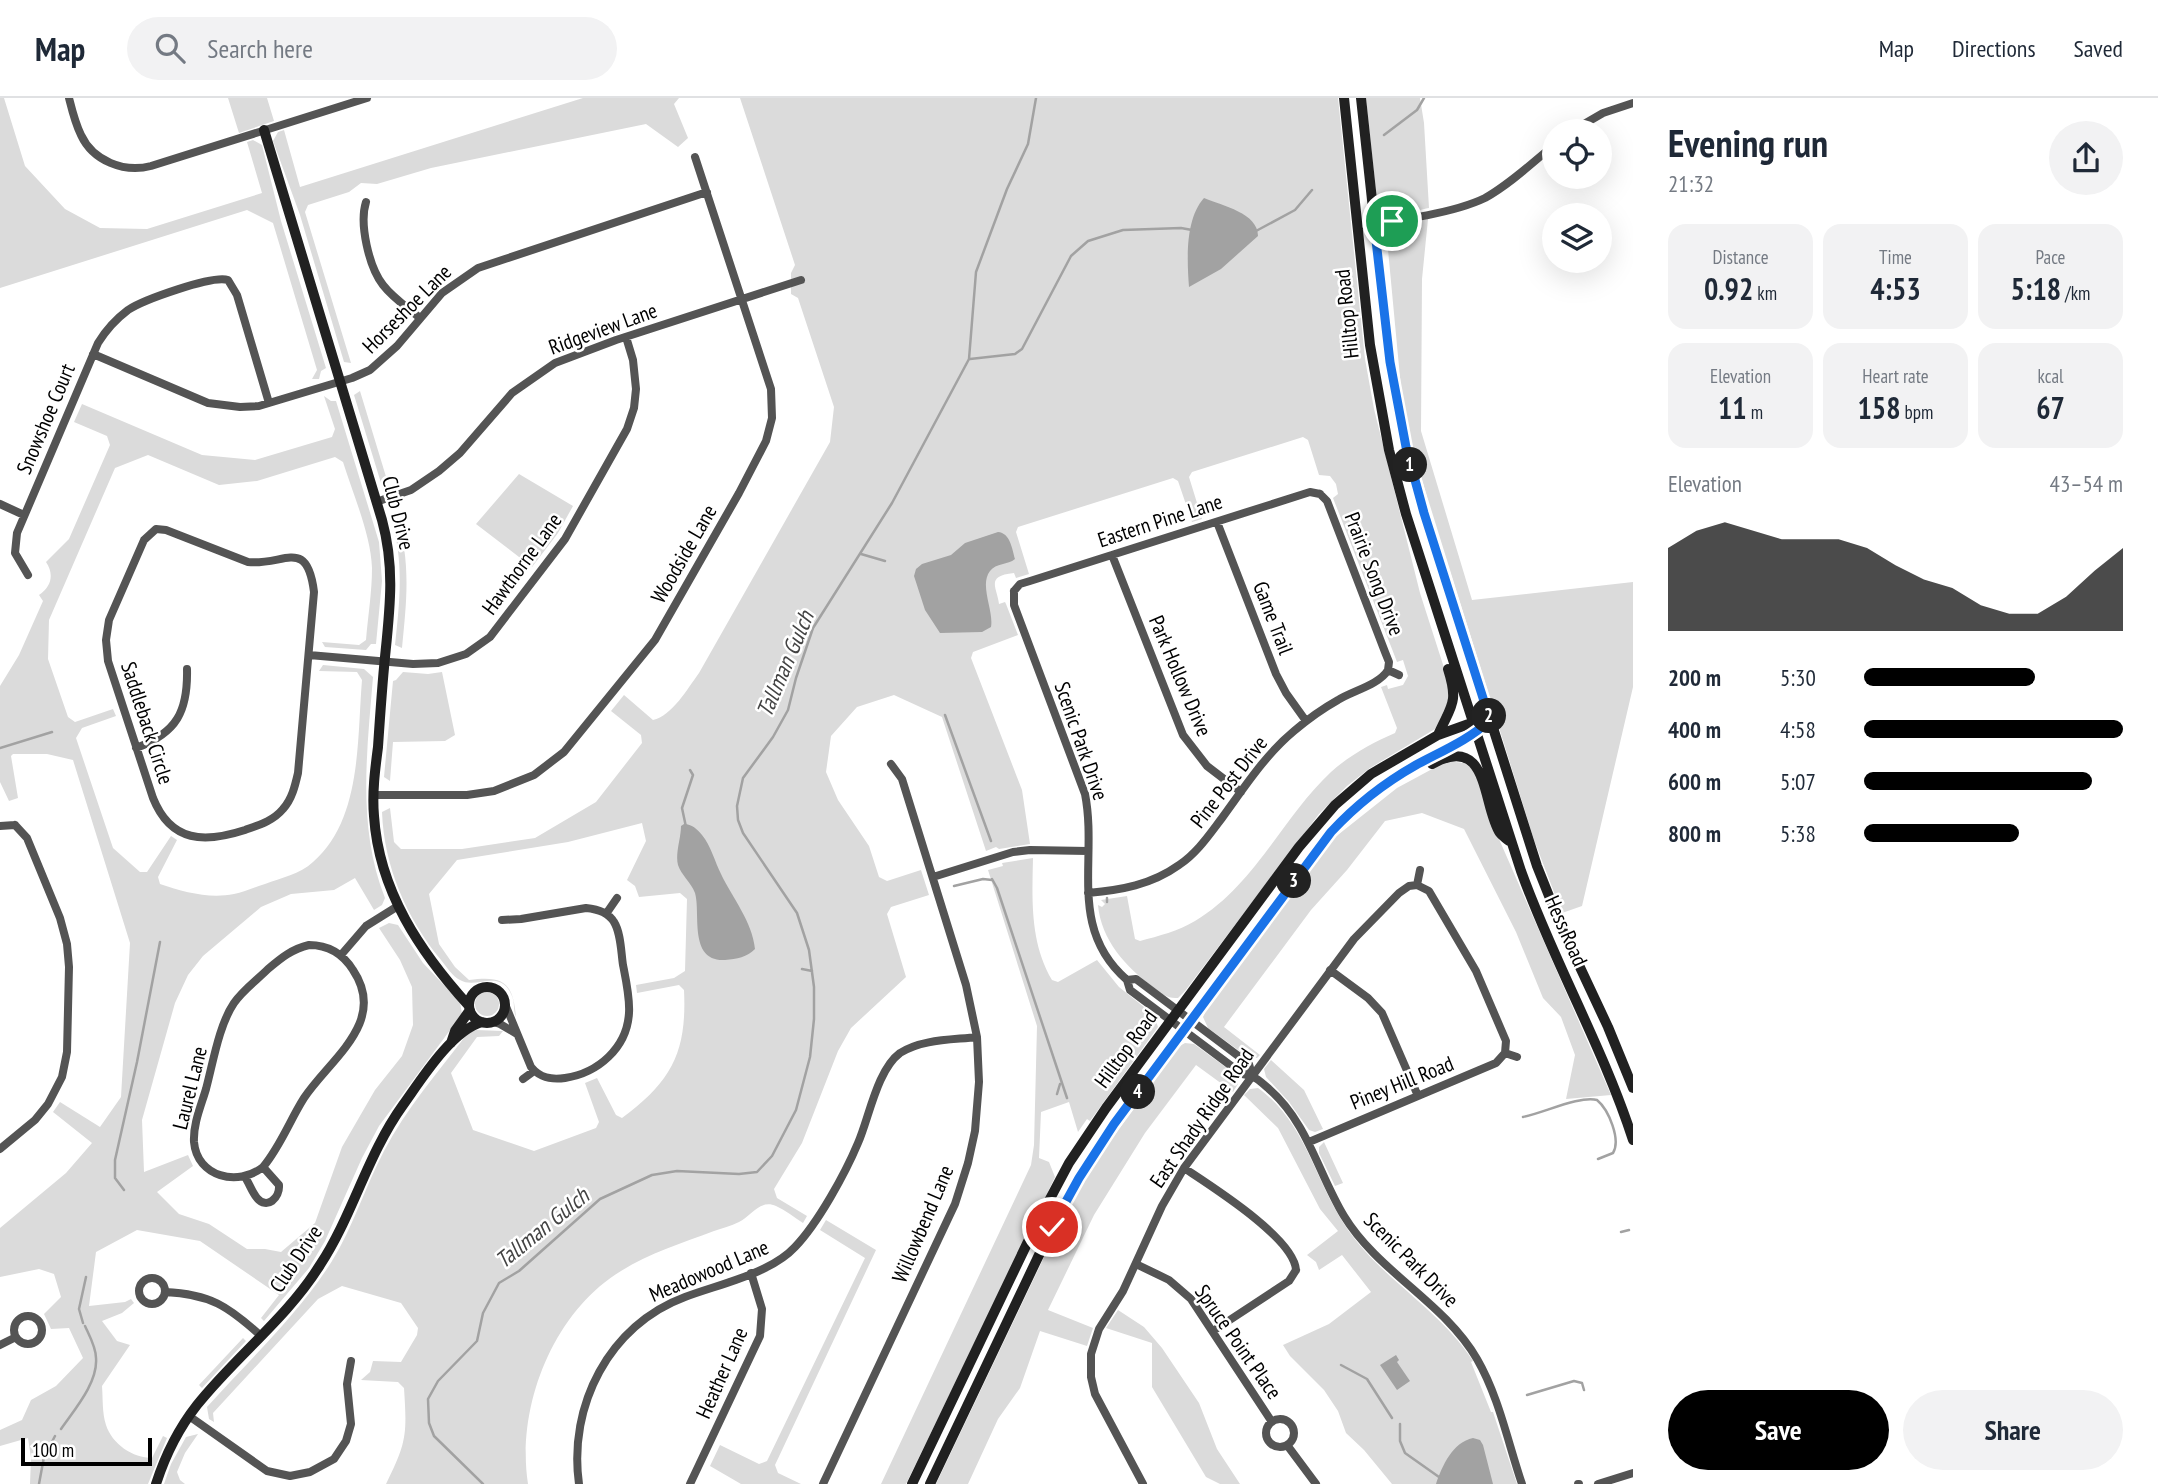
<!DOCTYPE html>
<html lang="en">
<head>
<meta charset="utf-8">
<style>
  :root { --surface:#fff; --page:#f2f2f3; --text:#1f2937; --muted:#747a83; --line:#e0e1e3; --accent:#000 }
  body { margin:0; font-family:"PT Sans Narrow",sans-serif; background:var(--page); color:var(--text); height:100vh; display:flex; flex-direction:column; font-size:26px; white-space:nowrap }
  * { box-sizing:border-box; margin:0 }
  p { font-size:23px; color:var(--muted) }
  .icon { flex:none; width:38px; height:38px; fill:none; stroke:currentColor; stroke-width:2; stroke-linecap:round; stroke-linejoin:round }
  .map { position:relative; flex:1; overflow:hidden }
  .panel { display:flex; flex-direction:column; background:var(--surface); width:525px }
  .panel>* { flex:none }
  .tools { position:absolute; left:1542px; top:21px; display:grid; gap:14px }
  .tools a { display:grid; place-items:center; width:70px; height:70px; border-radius:50%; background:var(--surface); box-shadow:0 7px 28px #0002; font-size:35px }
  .scale { position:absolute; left:21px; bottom:18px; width:131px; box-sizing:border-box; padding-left:7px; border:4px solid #000; border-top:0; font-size:19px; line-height:24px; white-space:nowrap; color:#000; -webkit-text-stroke:5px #fff; paint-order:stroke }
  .pin { position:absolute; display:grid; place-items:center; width:60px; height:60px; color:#fff; margin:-30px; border:4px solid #fff; border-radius:50%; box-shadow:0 2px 7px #0007 }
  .km { position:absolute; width:35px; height:35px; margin:-18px; border-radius:50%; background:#222; color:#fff; font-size:19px; line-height:35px; text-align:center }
  .round { display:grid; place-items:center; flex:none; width:74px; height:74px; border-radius:37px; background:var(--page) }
  .headline { display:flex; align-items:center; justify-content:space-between; height:119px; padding:0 35px }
  h1 { font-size:38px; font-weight:700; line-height:52px }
  .metrics { display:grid; grid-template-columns:repeat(3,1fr); gap:10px; height:119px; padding:7px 35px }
  .metrics div { display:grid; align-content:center; border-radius:18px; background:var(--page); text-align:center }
  .metrics b { font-size:30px; font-weight:700 }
  .metrics small { font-size:19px; font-weight:400 }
  .metrics p { font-size:19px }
  .chart { height:196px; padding:14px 35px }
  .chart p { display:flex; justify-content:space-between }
  .chart svg { width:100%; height:126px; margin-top:7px; fill:var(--accent); opacity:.7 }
  .action { display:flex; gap:14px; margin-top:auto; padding:14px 35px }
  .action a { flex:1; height:80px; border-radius:42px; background:var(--accent); color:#fff; font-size:28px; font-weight:700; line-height:80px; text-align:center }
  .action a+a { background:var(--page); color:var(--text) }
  ul { padding:0 35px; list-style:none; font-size:23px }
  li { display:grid; grid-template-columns:112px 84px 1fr; align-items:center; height:52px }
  li i { height:18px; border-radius:9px; background:var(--accent) }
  header { display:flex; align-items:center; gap:42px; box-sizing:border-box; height:98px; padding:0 35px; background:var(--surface); border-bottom:2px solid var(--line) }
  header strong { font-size:33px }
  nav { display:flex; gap:38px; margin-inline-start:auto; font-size:24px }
  .search { width:490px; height:63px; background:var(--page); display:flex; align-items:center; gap:18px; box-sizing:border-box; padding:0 24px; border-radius:38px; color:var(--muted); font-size:26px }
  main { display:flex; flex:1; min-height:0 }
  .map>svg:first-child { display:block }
  .green { fill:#dbdbdb }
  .water { fill:#a2a2a2 }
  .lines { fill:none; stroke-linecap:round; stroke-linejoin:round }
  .stream { stroke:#a2a2a2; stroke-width:2.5 }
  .street { stroke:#545454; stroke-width:8 }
  .secondary { stroke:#212121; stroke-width:10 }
  .route-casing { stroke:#fff; stroke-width:14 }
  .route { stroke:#1a73e8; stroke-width:9 }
  .labels { text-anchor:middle; stroke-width:5; stroke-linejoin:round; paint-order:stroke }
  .street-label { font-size:21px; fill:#000; stroke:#fff }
  .water-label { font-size:23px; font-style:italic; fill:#434343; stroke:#fff }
</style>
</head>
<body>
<header>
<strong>Map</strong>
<div class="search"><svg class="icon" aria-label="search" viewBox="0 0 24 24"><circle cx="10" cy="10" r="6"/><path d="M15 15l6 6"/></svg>Search here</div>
<nav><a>Map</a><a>Directions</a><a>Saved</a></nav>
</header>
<main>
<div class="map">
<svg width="1633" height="1386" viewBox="0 0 1633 1386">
  <rect width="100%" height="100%" fill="#fff"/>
  <path class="green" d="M0,0H4L25,68L65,111L100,130L147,131L262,95L247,44L253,42L262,47L281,123L326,270L321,273L319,281H312L317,272L273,125L247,112L0,190Z
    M228,0H267L274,23L239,35Z
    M583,0H679L674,6L688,40L678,49L646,26L431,70L377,86L361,85L349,94L308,107L305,114L351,265L344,264L300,117L273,43L278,34L284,32L300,89Z
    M740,0H1338L1365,261L1374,311L1420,495L1446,576L1450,600L1435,631L1370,670L1347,688L1319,716L1185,893L1178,900C1167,901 1161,895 1153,889C1126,869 1101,842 1098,807L1102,809L1105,806L1101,802L1127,798L1135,841L1140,843C1159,838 1178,833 1195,823C1255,787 1282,720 1331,674C1350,657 1372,645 1395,635L1397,630L1381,589L1387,587L1388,591L1403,587L1408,578L1403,562L1397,564L1392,551L1333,400L1338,396L1336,386L1330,378L1319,377L1308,342L1303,339L1192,374L1189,379L1202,421L1192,424L1178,383L1173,380L1018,429L1016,434L1029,476L1016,480L1014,475C985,478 997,489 999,506L1005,504L1006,506L1018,537L973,554L971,560L1022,692L1030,746L999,751L996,749L986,753L942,619L894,597L857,609L831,638L826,674L838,702L869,748L879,779L887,783L921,772L929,797L891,809L887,816L906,879L851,930L838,953L802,1045L774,1091L777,1100L807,1118L803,1125C794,1119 785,1112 776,1108C760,1101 751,1118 739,1124C731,1128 722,1130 714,1133C682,1145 650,1155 621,1173C553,1214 516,1309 528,1386H386C407,1344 407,1336 404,1290L398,1284L361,1282L370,1274L373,1263L401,1264L417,1237L418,1230L401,1205L342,1188L318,1201L213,1315L214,1324L209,1321L207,1309C249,1262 298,1217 332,1163C353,1129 365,1089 384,1053C406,1011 438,974 467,936L476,932L503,933L499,938L477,939L451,975L473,1032L534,1053L596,1030L599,1024L585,985L597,980L616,1017L622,1020C672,983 687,954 684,892L679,887L637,895L636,887L674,880L685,873L687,801L680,795L639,799L635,788L627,782L646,743L642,725L568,744L457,762L429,796L439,846L455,869L469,882C504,877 513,885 516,919C513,912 515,905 512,898C500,869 477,892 460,882C453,879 446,868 441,862C407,821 384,769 382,714L390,710L394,744L401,751H462L535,740L596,704L642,645L641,637L611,613L624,597L653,622C672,618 688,590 699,575L830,344L834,309L798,200L791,196V175L795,167Z
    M1366,0H1420L1424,25L1429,110C1408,114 1390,123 1377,102Z
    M1428,121L1422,181L1421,333L1472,502L1633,484V589L1582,808L1562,815L1534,742L1413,353L1403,311L1387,141C1394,124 1412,125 1428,121Z
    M360,293L387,382L388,385H381L354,297Z
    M324,298L331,303H336L379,444L382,483L376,546H371L366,552L325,549L322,544L359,547L366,542C368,518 372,494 372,470C371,437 353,396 343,364L335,359L257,383L219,387L148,357L115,370L49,522L48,561L68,619L75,624L113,611L116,618L82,630L76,640L113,750L140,774H147L171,738L177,742L158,779L160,786C184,794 209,801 234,796C244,794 255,789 265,786C281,780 300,776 313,764C362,722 357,641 362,582L357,574L319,573L323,567L364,571L373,579C367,654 357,729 385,800L382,807L374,812L355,780L334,792L291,796L261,809L203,858L188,877L175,905L142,1022L144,1074L188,1057L193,1068L157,1094L179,1116L209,1126L247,1151H265L281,1154L315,1125L342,1049L375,992L402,958L413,927L412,889L400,862L379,830L389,825L398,827L423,865L460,904L462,916L379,1028L362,1060L325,1143L309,1170L264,1223L261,1220L279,1197L200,1143L137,1132L96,1154L89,1208L125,1204L131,1201L134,1205L122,1215L102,1223L117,1243L130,1247L102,1288C103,1300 102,1315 106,1327C112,1346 133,1360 152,1360L163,1338L167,1340L148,1386H30L31,1360L28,1340L0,1348V1332L22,1322L31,1302L56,1288L83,1260L69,1230L51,1231L44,1216L61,1199L54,1176L39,1171L0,1179V1130L66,1075L92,1045L53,1014L60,1004L100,1029L121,999L130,845L73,662L47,656H13L11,658L18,700L9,703L0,684V588L19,557L43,503L39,497C52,488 54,476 46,464L69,441L110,347L107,338L74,324L82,306L202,357L255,362L332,339L335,331Z
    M519,376L573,408L558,435L532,469L476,426Z
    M396,414C411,464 407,499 402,550L395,547C400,500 404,465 391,419Z
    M403,574L428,576L442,574L455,637L445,643L393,644L390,683L384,679L393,583L396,582Z
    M1447,663L1464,665L1474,672L1499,741L1611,997L1566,1001L1575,957L1561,919L1543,900L1516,834L1464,731L1422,715L1385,723L1347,772L1311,812L1224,929L1260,957L1257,960H1249L1208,930L1203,919L1207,910L1334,740L1397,690Z
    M1033,760C1032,802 1030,845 1052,882L1058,884L1097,862L1119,889L1154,917L1158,929L1090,1023L1087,1021L1078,1034L1069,1004L1041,1014L1039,1060L1049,1064L1055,1079L906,1386H881L1031,1067L1034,1047L1037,928L988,772L1003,768L1002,765Z
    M475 906a12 12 0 1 1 24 0a12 12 0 1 1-24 0Z
    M1185,945L1194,946L1235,976L1238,986L1233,994L1196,967L1145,1035L1094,1117L1048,1212L1093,1230L1087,1248L1040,1233L1020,1290L998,1321L968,1386H936L1058,1130L1091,1070L1178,949Z
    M1271,962L1304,992L1323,1031L1315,1034L1309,1032L1289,1004L1266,979L1264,971Z
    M1258,990C1305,1024 1314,1080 1344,1126C1378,1179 1438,1209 1473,1263L1471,1264L1491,1314H1493L1517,1386H1392L1364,1352L1346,1335L1338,1313L1324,1292L1290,1258L1283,1247L1329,1226L1371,1194L1342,1157L1319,1172L1316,1164L1307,1157L1338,1133L1320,1111L1278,1030L1244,997L1250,991Z
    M1324,1044L1343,1085L1335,1088L1319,1055V1049Z
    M826,1122L876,1152L775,1367L778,1375L801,1386H741L710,1368L720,1347L759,1366L767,1363L865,1160L820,1132Z
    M1118,1212L1144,1229L1162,1250L1199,1305L1217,1351L1240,1386H1220L1206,1379L1152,1289V1245L1106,1230Z
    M243,1240L246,1243L202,1290L199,1287Z
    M198,1336L185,1355L177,1374L180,1382L185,1386H164L171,1366L186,1339Z"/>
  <path class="water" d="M1204,100C1223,108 1258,115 1258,138L1221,171L1189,189C1187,162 1185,121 1204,100Z
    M998,434C1010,435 1012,450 1015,461C1008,467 996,465 990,473C979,487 994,513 991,529L982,534L940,535L925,512L914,478L916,471L922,466L951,457L965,445Z
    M684,726C692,726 697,731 702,737C711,748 715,764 721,776C733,801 752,823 755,851C747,859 737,861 725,862C688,864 701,815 695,795C691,784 681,777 678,767C675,756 681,740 681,728Z
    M1396,1257L1399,1262L1397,1264L1410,1283L1397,1292L1380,1267Z
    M1473,1340L1480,1342L1483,1347L1493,1386H1436C1442,1368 1453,1344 1473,1340Z"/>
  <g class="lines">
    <path class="stream" d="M1384,37L1417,12L1424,0
      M1256,133L1295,112L1312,92
      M970,261L1015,256L1022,251L1071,158L1088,143L1123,132L1181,130L1192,132
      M861,456L885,463
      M945,617L991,743
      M0,650L52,634
      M686,729L682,710L693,677L690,672
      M992,781L997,790L1067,1000
      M954,788L983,781L992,782
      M1107,800V804
      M802,871L812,873
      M1057,996L1060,986
      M1523,1019C1543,1015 1581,997 1597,1002C1609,1012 1621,1042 1613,1055L1598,1061
      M124,1092L115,1080V1062L137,964L160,844
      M1621,1134L1629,1132
      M83,1225L79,1211L86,1179
      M1341,1267L1367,1281L1392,1320
      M1527,1297L1574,1283L1582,1285L1584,1292
      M1400,1326V1343L1405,1355L1439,1379
      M61,1331C74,1312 98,1285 96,1260C96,1249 89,1237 85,1228
      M39,1386L44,1359L55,1338
      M483,1386L434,1338L429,1325L428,1301L438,1283L477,1243L483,1215L499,1185L519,1173L600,1101L652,1077L677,1073L739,1076L757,1074L772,1058L796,1012L810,959L814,921V889L809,852L797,815L743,735L738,722L737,708L743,680L773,639L788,612L796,580L813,530L892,405L969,261L976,174L1007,91L1028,46L1036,0"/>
    <path class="street" d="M69,0C72,12 75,25 81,37C93,63 124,75 151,68L367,0
      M1572,33L1603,15L1633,5
      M366,104C359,126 369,169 383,187C393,200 408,210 420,220
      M1357,128C1394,123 1452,116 1485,100C1510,86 1532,65 1554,47
      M93,256L208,305L240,309L259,308L352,280L370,272L397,248L442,195L478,170L707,94
      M1320,396L1327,403L1385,554L1389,564L1388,572
      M376,404L411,392L439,373L460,355L512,295L555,265L616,242L801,182
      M0,406L24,417
      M1217,424L1276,576L1286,595L1306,623
      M156,431L166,432L248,464C284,468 307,438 314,494L298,675C295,688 292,701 283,711C273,723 259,727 245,732C205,745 171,745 153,700L108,563L106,542L109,522L144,442Z
      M1112,457L1183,637L1207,668L1241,694
      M28,477L15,455L17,435L98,245C106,232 116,221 128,212C143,202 212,177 228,182L237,197L269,305
      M1014,493V507L1085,696C1098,762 1067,830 1127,882
      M1014,493L1020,486L1030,483L1310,394L1320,396
      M309,557L413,566L438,565L466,556L490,539L565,441L627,331L634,310L636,291L633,262L626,239
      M1388,572L1399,577
      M136,650C177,635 188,613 187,571
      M374,697H467L494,693L534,677L564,654L655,542L739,395L766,343L772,320L771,291L695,59
      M0,728L15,727
      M933,779L1013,754L1030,752L1088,753
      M1417,787L1429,793L1476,873L1506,943L1505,955
      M1417,787L1420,772
      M1088,795C1121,792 1151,787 1179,767C1197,755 1209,737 1222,720C1244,690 1265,657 1294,633C1308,621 1322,611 1338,602C1352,593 1379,587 1388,572
      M606,816L617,800
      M502,822L521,821L586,810C597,811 608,814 614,824C621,835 621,854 623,867C626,882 630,900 629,915C627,950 598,975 565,980C551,982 540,980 531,969L505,906
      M309,847C328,847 343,856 353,872C388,924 330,961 304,1000C290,1022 280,1049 263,1069C238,1089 197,1079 194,1044C193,1026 201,1008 206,991C213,965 219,927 234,905C243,892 257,882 268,871C281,860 292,851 309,847Z
      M341,857L366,828L398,808
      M1330,872L1368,900L1382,915L1418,998
      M1127,882L1130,892L1242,976C1254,977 1260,983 1269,991C1308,1025 1318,1075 1344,1118C1378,1174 1444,1204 1477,1261C1499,1299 1508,1345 1522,1386
      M1127,882L1136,881L1249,966L1252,977
      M493,924L500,926L517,936
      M1505,955L1517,959
      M523,981L534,973
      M1309,1044L1496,965L1505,955
      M0,1051L35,1022L48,1006L62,979L67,954L69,869L67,846L60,820L27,740L15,727
      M1184,1070C1211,1088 1294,1140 1296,1172
      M245,1079C249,1085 252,1094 257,1100C267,1112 280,1100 279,1087L263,1069
      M1136,1166L1169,1182L1191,1201L1272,1324
      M139 1193a13 13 0 1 1 26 0a13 13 0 1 1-26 0Z
      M165,1194C210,1196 228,1208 261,1238
      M14 1232a14 14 0 1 1 28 0a14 14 0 1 1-28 0Z
      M1213,1233L1289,1183L1296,1172
      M0,1247L16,1239
      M189,1318L267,1373L290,1378L310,1374L334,1361L346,1343L351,1326L347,1286L351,1263
      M1266 1335a14 14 0 1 1 28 0a14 14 0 1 1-28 0Z
      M1287,1347L1316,1386
      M579,1386C568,1308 609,1227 685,1199C719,1186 770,1176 795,1149C818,1125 845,1076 858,1045C869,1020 877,972 900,955C922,941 952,942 977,939
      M690,1386L760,1238L762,1211L751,1175
      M823,1386L955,1106L968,1065L975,1033L979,984L977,939L966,887L902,681L891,666
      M1143,1386L1095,1296L1091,1279V1256L1099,1231L1123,1193L1162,1108L1184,1070L1354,841L1399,795L1409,788L1417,787
      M1578,1386H1579
      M1598,1386L1633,1375"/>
    <path class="secondary" d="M1344,0L1370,247L1389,352L1406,416L1521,773C1554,865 1603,949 1633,1042
      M1361,0L1389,259L1400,320L1416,388L1537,768L1563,833L1608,929L1633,990
      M264,32L382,422C395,469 390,510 385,559C382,589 380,619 378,649C375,672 372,695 374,718C379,793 420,854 469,908
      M1438,637C1451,607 1459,606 1448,571
      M1432,666C1490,634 1482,708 1500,735C1502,738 1506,740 1509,743
      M469 907a18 18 0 1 1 36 0a18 18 0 1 1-36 0Z
      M451,945L455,933L470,912
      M156,1386C165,1358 179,1330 197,1307C236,1258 287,1220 320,1167C353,1117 367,1057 403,1007C421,982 451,933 482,924
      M912,1386L1035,1129L1069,1065L1106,1010L1299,749L1335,707L1371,676L1438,637L1477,623
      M930,1386L1049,1136L1088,1065L1114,1025L1317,751C1344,716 1378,688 1416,667C1442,653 1469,642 1490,623"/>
  </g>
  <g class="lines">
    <g class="route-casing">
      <path id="route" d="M1052,1129L1079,1080L1114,1026L1331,734C1356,707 1384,685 1416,667C1442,653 1469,642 1490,622L1424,415L1406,349L1390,264L1374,125L1392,123"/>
    </g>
    <use href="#route" class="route"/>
  </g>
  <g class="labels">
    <g class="street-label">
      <text transform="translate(407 211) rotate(-45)" y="7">Horseshoe Lane</text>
      <text transform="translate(1347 216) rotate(-96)" y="7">Hilltop Road</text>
      <text transform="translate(603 231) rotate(-20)" y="7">Ridgeview Lane</text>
      <text transform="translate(46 321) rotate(-67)" y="7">Snowshoe Court</text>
      <text transform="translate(398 415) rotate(76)" y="7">Club Drive</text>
      <text transform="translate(1160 423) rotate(-18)" y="7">Eastern Pine Lane</text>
      <text transform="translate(684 456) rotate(-60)" y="7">Woodside Lane</text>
      <text transform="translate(522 466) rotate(-54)" y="7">Hawthorne Lane</text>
      <text transform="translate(1374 476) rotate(69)" y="7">Prairie Song Drive</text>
      <text transform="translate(1273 520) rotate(69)" y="7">Game Trail</text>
      <text transform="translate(1180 578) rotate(67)" y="7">Park Hollow Drive</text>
      <text transform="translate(147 625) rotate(72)" y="7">Saddleback Circle</text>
      <text transform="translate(1081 643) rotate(71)" y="7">Scenic Park Drive</text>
      <text transform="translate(1229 684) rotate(-52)" y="7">Pine Post Drive</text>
      <text transform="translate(1566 833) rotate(66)" y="7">Hess Road</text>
      <text transform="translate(1126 951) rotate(-54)" y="7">Hilltop Road</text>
      <text transform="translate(1402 985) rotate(-22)" y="7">Piney Hill Road</text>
      <text transform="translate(190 990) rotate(-76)" y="7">Laurel Lane</text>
      <text transform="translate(1202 1020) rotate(-55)" y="7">East Shady Ridge Road</text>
      <text transform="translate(923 1126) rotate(-67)" y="7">Willowbend Lane</text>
      <text transform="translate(296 1161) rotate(-56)" y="7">Club Drive</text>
      <text transform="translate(1411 1162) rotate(45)" y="7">Scenic Park Drive</text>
      <text transform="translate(709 1173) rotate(-23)" y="7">Meadowood Lane</text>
      <text transform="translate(1238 1244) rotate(55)" y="7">Spruce Point Place</text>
      <text transform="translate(722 1275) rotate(-66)" y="7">Heather Lane</text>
    </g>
    <g class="water-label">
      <text transform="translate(785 566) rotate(-67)" y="8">Tallman Gulch</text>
      <text transform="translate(542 1130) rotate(-39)" y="8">Tallman Gulch</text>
    </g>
  </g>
</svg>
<div class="tools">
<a><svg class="icon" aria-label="locate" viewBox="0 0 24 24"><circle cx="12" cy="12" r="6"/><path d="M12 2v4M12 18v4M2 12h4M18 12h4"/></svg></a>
<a><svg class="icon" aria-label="layers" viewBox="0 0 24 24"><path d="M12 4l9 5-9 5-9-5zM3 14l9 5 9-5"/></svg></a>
</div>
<div class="scale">100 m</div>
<div class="pin" style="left:1392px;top:123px;background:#1e9e55"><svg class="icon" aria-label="arrive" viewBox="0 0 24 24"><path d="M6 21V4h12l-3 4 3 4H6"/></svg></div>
<div class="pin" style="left:1052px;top:1129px;background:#d93025"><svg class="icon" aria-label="check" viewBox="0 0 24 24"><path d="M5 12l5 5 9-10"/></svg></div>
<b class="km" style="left:1410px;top:367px">1</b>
<b class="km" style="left:1489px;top:618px">2</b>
<b class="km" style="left:1294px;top:783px">3</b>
<b class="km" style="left:1138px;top:994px">4</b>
</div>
<section class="panel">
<div class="headline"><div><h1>Evening run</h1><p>21:32</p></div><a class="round"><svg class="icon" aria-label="share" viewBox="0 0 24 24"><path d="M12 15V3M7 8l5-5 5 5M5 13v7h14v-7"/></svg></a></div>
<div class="metrics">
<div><p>Distance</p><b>0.92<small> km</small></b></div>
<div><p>Time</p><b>4:53</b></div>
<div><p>Pace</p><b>5:18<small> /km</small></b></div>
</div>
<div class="metrics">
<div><p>Elevation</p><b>11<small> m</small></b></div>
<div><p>Heart rate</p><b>158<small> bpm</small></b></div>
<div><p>kcal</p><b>67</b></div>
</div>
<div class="chart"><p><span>Elevation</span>43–54 m</p>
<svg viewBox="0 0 160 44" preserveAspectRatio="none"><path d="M0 44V15L10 9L20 6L30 9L40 12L50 12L60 12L70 15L80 21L90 26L100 29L110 35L120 38L130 38L140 32L150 23L160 15V44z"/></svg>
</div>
<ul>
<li><b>200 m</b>5:30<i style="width:66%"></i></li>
<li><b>400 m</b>4:58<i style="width:100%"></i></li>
<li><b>600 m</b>5:07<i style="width:88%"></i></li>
<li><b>800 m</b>5:38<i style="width:60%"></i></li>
</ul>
<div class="action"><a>Save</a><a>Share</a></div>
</section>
</main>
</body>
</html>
